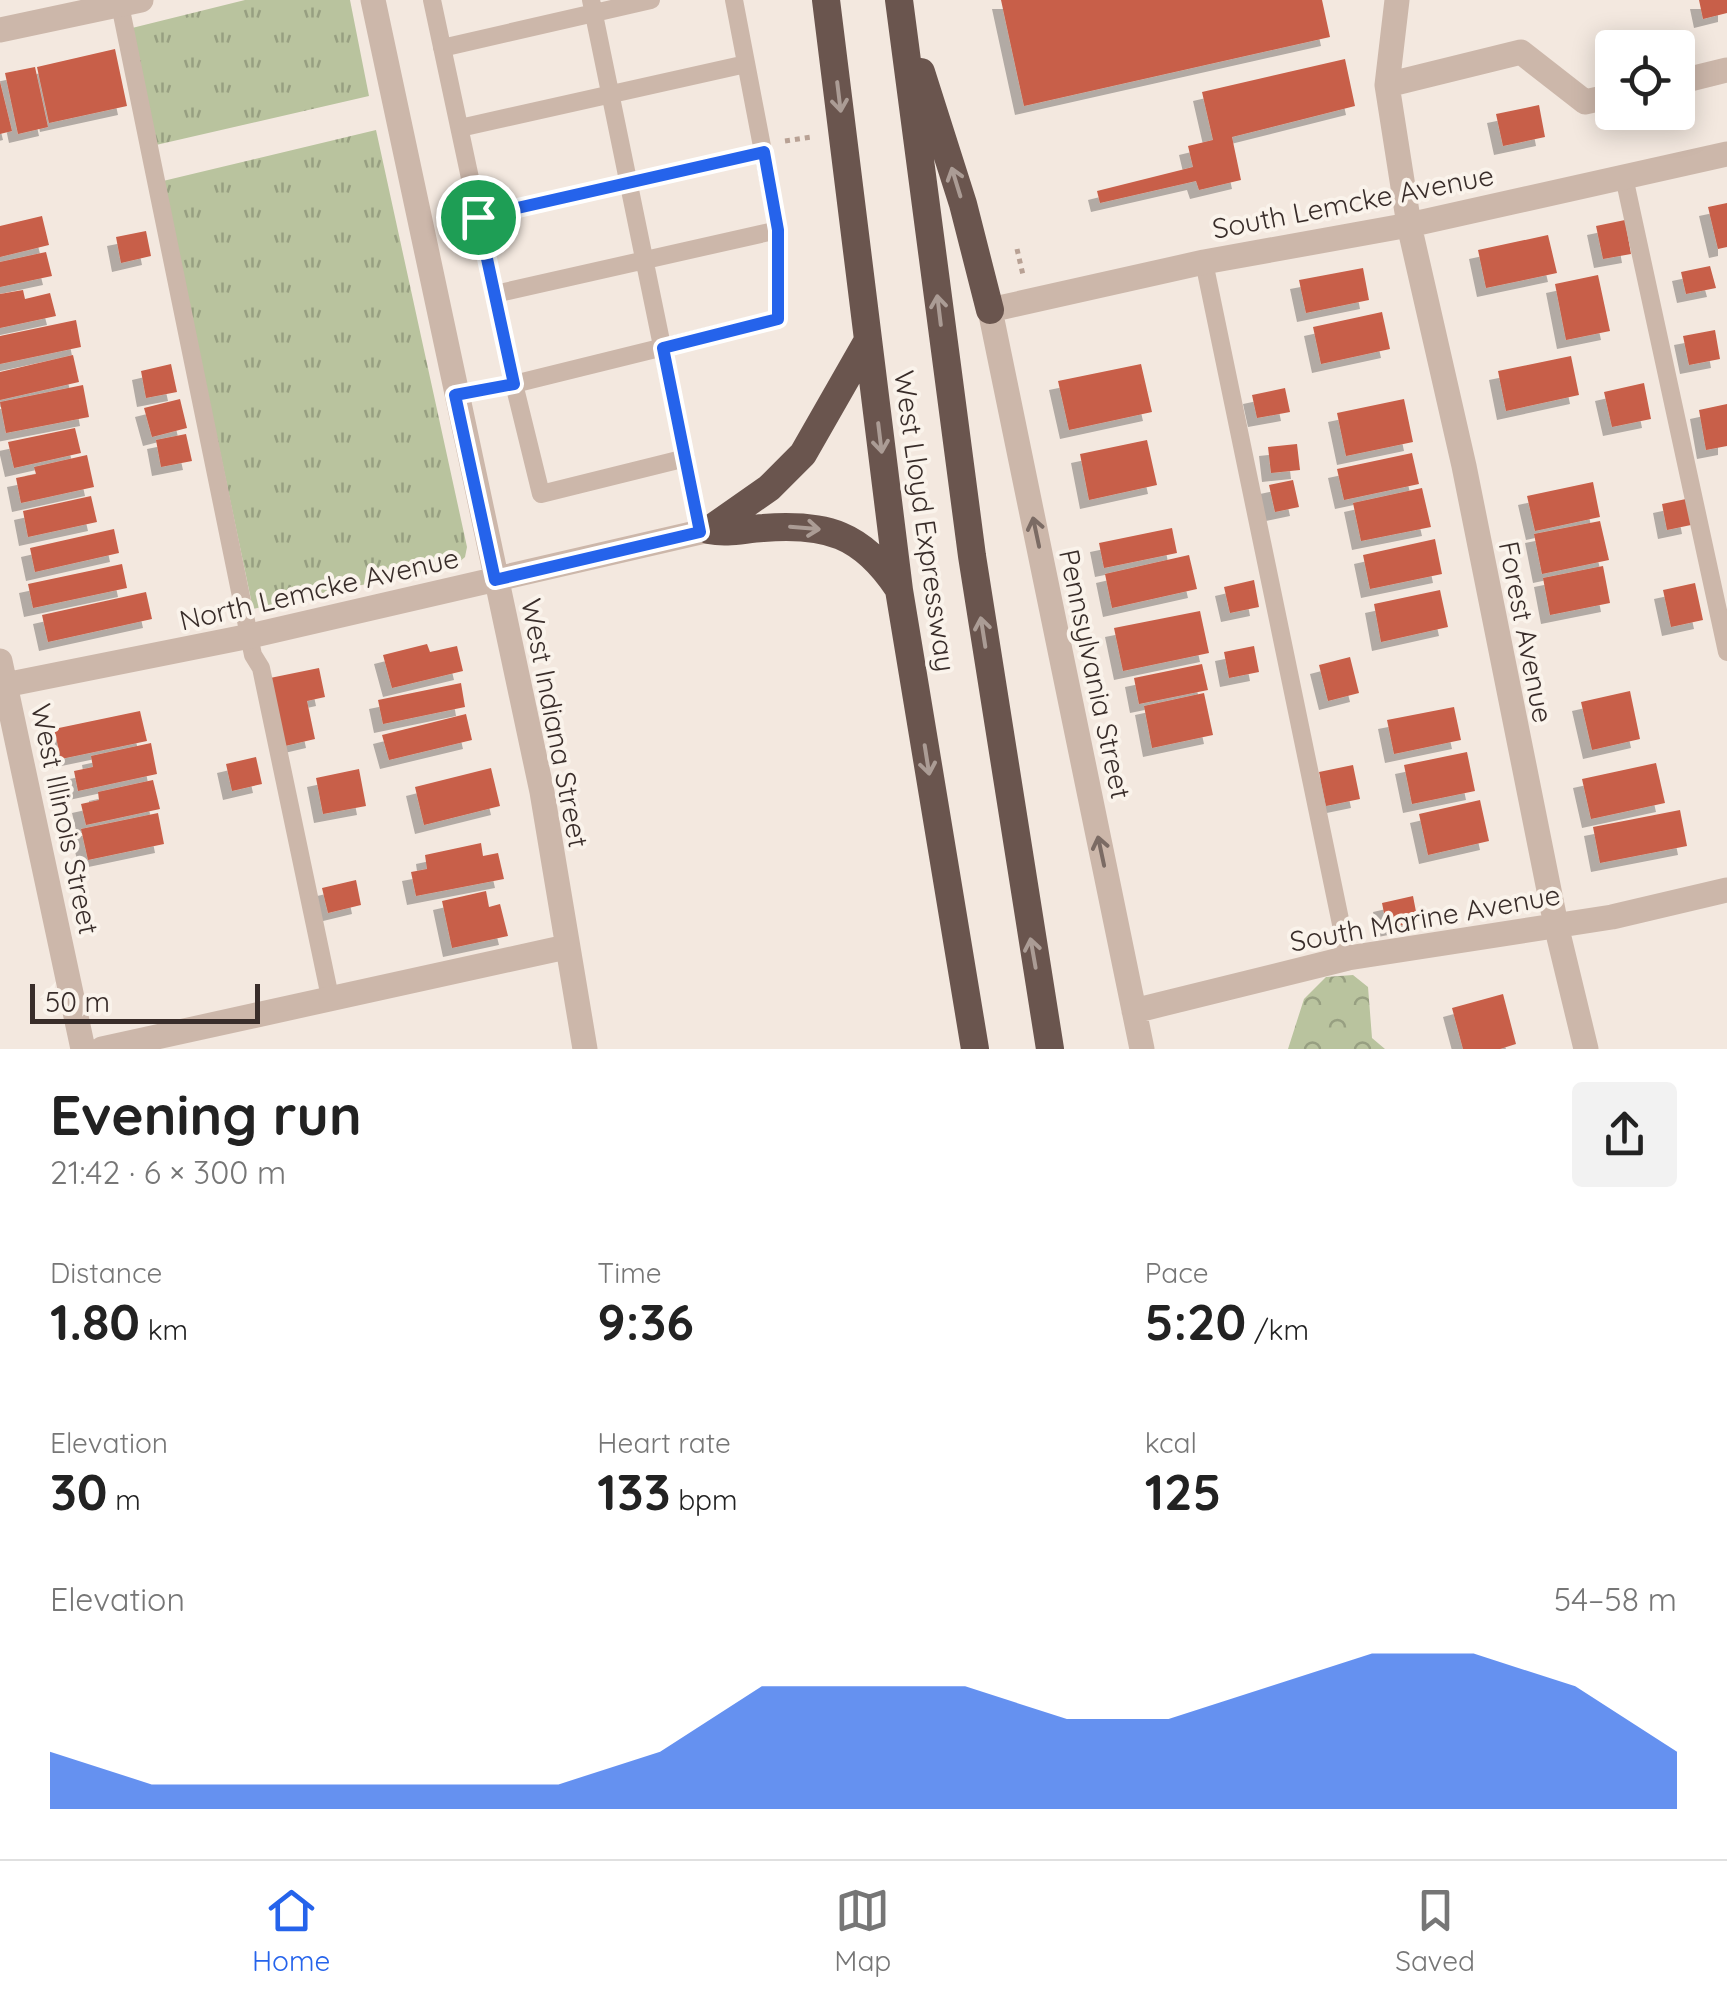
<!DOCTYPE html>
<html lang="en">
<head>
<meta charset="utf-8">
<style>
  :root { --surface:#fff; --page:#f2f2f2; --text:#222; --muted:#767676; --line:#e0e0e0; --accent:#2563eb }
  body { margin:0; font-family:Quicksand,sans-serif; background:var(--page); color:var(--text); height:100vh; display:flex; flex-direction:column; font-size:38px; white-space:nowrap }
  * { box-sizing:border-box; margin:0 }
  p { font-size:32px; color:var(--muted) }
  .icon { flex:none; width:55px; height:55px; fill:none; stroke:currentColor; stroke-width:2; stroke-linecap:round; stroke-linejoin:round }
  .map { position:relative; height:1049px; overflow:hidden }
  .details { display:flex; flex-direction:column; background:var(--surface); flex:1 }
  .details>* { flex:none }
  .controls { position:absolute; left:1595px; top:30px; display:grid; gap:20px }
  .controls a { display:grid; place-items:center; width:100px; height:100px; border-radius:10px; background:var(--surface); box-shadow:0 5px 25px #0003; font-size:50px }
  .scale { position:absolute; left:30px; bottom:25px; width:230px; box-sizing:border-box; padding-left:10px; border:5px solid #392d2a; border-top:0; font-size:28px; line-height:35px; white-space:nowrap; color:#392d2a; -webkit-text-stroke:8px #faf3eb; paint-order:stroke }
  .pin { position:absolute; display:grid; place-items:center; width:85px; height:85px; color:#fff; margin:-42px; border:5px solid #fff; border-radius:50%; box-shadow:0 2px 10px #0007 }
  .round { display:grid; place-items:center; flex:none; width:105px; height:105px; border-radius:10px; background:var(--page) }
  .head { display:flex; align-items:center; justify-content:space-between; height:170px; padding:0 50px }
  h1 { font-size:55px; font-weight:700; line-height:75px }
  .figures { display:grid; grid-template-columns:repeat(3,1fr); gap:15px; height:170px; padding:10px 50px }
  .figures div { display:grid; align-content:center }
  .figures b { font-size:50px; font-weight:700 }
  .figures small { font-size:28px; font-weight:400 }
  .figures p { font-size:28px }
  .chart { height:280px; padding:20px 50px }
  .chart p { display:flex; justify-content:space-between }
  .chart svg { width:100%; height:180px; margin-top:10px; fill:var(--accent); opacity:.7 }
  .menu { display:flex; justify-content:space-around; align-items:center; height:140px; border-top:2px solid var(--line); background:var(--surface); font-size:28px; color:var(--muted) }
  .menu a { display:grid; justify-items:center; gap:5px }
  .menu .active { color:var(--accent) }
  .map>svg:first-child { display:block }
  .grass { fill:url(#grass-tufts) }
  .forest { fill:url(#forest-crowns) }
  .building { fill:#c85f48; filter:url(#shadow) }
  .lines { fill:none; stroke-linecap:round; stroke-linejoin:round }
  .path { stroke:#b8a194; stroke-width:5; stroke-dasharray:5 5; stroke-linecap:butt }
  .service { stroke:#ccb7aa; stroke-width:18 }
  .minor { stroke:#ccb7aa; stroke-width:25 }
  .trunk { stroke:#6a554e; stroke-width:28 }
  .oneway { stroke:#ab9c95 }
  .oneway2 { stroke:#7b6b64 }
  .route-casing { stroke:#fff; stroke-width:20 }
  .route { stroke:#2563eb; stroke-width:12 }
  .labels { text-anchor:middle; stroke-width:8; stroke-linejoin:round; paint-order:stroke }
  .street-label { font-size:28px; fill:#392d2a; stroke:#faf3eb }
</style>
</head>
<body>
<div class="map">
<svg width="1727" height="1049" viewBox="0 0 1727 1049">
  <defs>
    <pattern id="grass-tufts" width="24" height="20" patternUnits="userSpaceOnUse" patternTransform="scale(2.5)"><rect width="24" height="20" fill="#b9c39e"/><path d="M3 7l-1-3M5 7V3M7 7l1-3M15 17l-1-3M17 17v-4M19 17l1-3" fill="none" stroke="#979f81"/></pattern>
    <pattern id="forest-crowns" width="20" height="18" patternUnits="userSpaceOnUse" patternTransform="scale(2.5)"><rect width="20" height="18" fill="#b9c39e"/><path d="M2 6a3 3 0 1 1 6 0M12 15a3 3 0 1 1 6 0" fill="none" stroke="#979f81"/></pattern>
    <filter id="shadow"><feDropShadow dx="-9" dy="9" stdDeviation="0" flood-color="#0004"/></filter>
  </defs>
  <rect width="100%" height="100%" fill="#f3e8df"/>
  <path class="grass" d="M245,0H350L369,96L156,145L132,28Z
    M376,130L467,547L465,557L457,564L253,609L163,181Z"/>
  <path class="forest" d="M1353,975L1368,987L1372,1038L1385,1049H1288L1304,999L1326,977Z"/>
  <path class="building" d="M1001,0H1322L1330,37L1024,106Z
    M1699,0H1727V13L1703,19Z
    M115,49L127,106L49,123L37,67Z
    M1345,59L1355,106L1232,137L1241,180L1199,190L1196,181L1100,203L1097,191L1193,167L1188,146L1213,140L1202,92Z
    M35,67L48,127L18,134L5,73Z
    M0,82L12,131L0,134Z
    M1539,105L1545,137L1503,146L1496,114Z
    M1727,203V247L1718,249L1708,207Z
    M42,216L49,245L0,257V226Z
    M1625,220L1631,254L1603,259L1596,226Z
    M146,231L151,256L121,263L116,237Z
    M1548,235L1557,273L1486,288L1478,250Z
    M46,252L52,276L0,287V262Z
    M1710,266L1716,288L1686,294L1681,272Z
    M1363,268L1369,300L1306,313L1299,280Z
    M1598,275L1610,331L1566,340L1555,284Z
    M23,290L25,299L50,293L56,316L0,328V294Z
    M1382,312L1390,349L1321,364L1313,327Z
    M76,320L81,347L0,364V336Z
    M1715,330L1720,359L1689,365L1683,336Z
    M73,355L79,382L0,400V372Z
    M1571,356L1579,395L1506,411L1498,371Z
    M171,364L177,392L146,398L141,371Z
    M1141,364L1152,412L1069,430L1058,381Z
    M1644,383L1651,419L1612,427L1604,392Z
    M83,385L89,417L6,433L0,402Z
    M1285,388L1290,412L1257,418L1252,395Z
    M180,399L187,428L152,437L144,408Z
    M1404,399L1413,442L1346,456L1337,413Z
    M1727,404V446L1706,450L1699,410Z
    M75,428L81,453L14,468L8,442Z
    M186,434L192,461L161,467L156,440Z
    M1147,440L1157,485L1089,500L1080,454Z
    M1297,444L1300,470L1271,473L1268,447Z
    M1412,453L1419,484L1344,500L1337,469Z
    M87,455L94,487L21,503L16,478L36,474L34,467Z
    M1293,480L1299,507L1275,512L1269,485Z
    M1593,482L1600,517L1535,531L1527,496Z
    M1422,488L1431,527L1361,541L1353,503Z
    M91,496L97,522L28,537L23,511Z
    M1686,499L1691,525L1667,530L1662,504Z
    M1600,521L1609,560L1542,574L1534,534Z
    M1172,528L1177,553L1104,568L1099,543Z
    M114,529L119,553L35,572L30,548Z
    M1435,539L1442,574L1370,589L1363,555Z
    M1189,555L1197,589L1112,608L1105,574Z
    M122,564L127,588L33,608L28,584Z
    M1603,566L1610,603L1550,615L1543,578Z
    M1254,580L1259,607L1230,613L1224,587Z
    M1695,583L1703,620L1671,627L1663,590Z
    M1440,590L1448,627L1381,642L1374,604Z
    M146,592L152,619L48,642L42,615Z
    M1200,611L1209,653L1123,671L1114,628Z
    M427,644L430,652L457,646L463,671L392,688L383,655Z
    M1254,646L1259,672L1229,678L1224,652Z
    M1350,657L1359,693L1328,701L1319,665Z
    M1202,664L1208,690L1139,704L1134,678Z
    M319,668L325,697L307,701L315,739L285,746L270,678Z
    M461,683L465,707L383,724L378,700Z
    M1630,691L1640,739L1592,750L1581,702Z
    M1204,693L1213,735L1152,748L1144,706Z
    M1454,707L1461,740L1394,754L1387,720Z
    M140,711L147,741L61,759L54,729Z
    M466,714L472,740L389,760L382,735Z
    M151,743L157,774L78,791L74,771L93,767L91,756Z
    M1467,752L1475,791L1412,804L1404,765Z
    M256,757L262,784L232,791L226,764Z
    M1656,763L1665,803L1591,819L1582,779Z
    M1353,765L1360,799L1326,806L1319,772Z
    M491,768L500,806L424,825L415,787Z
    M359,769L366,806L323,814L316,778Z
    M153,780L160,809L86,825L81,804L99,800L98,792Z
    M1480,800L1489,841L1428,855L1419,814Z
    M1680,810L1687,846L1600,863L1593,827Z
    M158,813L164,844L88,860L81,829Z
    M481,843L483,856L498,853L504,879L416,896L411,872L427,869L425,855Z
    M356,880L361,905L328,913L322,888Z
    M486,891L489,907L500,904L508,936L452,948L442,901Z
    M1413,896L1418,922L1387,928L1382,903Z
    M1503,994L1516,1044L1500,1049H1463L1452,1008Z"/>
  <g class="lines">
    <path class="path" d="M785,141L812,137
      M1017,249L1023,275"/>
    <path class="service" d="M119,0L253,655L261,668L330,997
      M432,0L514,384L541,494L686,458
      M591,0L700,531
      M442,48L651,0
      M460,128L746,64
      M1624,177L1727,652
      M478,217L764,152
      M1204,262L1348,958
      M495,294L778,230
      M455,395L514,384L777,319L778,230L734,0"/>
    <path class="minor" d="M373,0L542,792L585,1049
      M0,30L141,0
      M1678,82L1727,70
      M1387,85L1397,0
      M0,661L83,1049
      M0,686L250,636L709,530
      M1134,1011L1348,958L1612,917L1727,890
      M102,1049L566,947
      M1142,1049L990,310L1204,262L1409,225L1727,154
      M1586,1049L1556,925L1464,466L1409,225L1387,85L1521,52L1585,102L1612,96"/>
    <path class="trunk" d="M826,0L899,590L975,1049
      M899,0L972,556L1050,1049
      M921,72L963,204L990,310
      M709,530L769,488L803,454L867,342
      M709,530C728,534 744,529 763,528C826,523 862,534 898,588"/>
  </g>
  <defs><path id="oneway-shaft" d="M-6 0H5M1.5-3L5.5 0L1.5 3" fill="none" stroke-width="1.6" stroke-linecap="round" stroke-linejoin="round" transform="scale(2.5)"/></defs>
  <g class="oneway">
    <use href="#oneway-shaft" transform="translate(839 97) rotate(83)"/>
    <use href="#oneway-shaft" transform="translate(956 182) rotate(-107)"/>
    <use href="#oneway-shaft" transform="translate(939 310) rotate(-97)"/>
    <use href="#oneway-shaft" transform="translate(880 438) rotate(83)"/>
    <use href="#oneway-shaft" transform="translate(805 528) rotate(5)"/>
    <use href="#oneway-shaft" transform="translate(983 632) rotate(-99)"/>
    <use href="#oneway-shaft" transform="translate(927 760) rotate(81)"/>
    <use href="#oneway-shaft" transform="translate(1033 953) rotate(-100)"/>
  </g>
  <g class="oneway2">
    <use href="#oneway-shaft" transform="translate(1036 532) rotate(-102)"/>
    <use href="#oneway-shaft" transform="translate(1101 851) rotate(-102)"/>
  </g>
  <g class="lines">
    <g class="route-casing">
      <path id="route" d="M764,152L778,230V319L663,348L700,532L495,580L455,395L514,384L478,217Z"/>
    </g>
    <use href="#route" class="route"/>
  </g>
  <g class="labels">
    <g class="street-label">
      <text transform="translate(1353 202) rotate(-11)" y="10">South Lemcke Avenue</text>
      <text transform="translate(925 521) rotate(82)" y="10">West Lloyd Expressway</text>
      <text transform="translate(319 589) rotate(-13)" y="10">North Lemcke Avenue</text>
      <text transform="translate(1526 632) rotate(79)" y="10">Forest Avenue</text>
      <text transform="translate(1095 674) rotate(78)" y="10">Pennsylvania Street</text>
      <text transform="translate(555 723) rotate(79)" y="10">West Indiana Street</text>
      <text transform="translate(65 819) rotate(78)" y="10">West Illinois Street</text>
      <text transform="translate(1425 918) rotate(-10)" y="10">South Marine Avenue</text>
    </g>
  </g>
</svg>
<div class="controls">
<a><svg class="icon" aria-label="locate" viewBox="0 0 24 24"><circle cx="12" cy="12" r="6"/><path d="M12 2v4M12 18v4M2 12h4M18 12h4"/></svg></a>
</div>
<div class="scale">50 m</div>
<div class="pin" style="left:478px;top:217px;background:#1e9e55"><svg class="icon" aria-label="arrive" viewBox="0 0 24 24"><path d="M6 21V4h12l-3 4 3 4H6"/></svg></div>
</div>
<section class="details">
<div class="head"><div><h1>Evening run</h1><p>21:42 · 6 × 300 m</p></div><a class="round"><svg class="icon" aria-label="share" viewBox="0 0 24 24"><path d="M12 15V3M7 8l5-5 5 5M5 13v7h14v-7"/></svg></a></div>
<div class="figures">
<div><p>Distance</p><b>1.80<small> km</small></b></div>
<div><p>Time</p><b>9:36</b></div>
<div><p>Pace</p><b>5:20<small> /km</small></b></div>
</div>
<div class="figures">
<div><p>Elevation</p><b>30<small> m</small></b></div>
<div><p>Heart rate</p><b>133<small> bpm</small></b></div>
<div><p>kcal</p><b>125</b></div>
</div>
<div class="chart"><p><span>Elevation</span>54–58 m</p>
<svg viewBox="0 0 160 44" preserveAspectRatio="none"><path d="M0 44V30L10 38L20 38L30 38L40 38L50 38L60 30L70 14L80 14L90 14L100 22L110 22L120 14L130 6L140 6L150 14L160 30V44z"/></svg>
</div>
</section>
<nav class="menu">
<a class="active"><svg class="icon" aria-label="home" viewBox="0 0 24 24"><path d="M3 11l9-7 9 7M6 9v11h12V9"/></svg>Home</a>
<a><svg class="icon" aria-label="map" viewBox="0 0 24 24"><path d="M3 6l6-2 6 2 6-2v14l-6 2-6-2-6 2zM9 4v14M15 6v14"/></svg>Map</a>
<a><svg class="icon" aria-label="saved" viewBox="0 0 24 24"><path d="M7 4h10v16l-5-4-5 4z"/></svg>Saved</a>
</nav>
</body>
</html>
